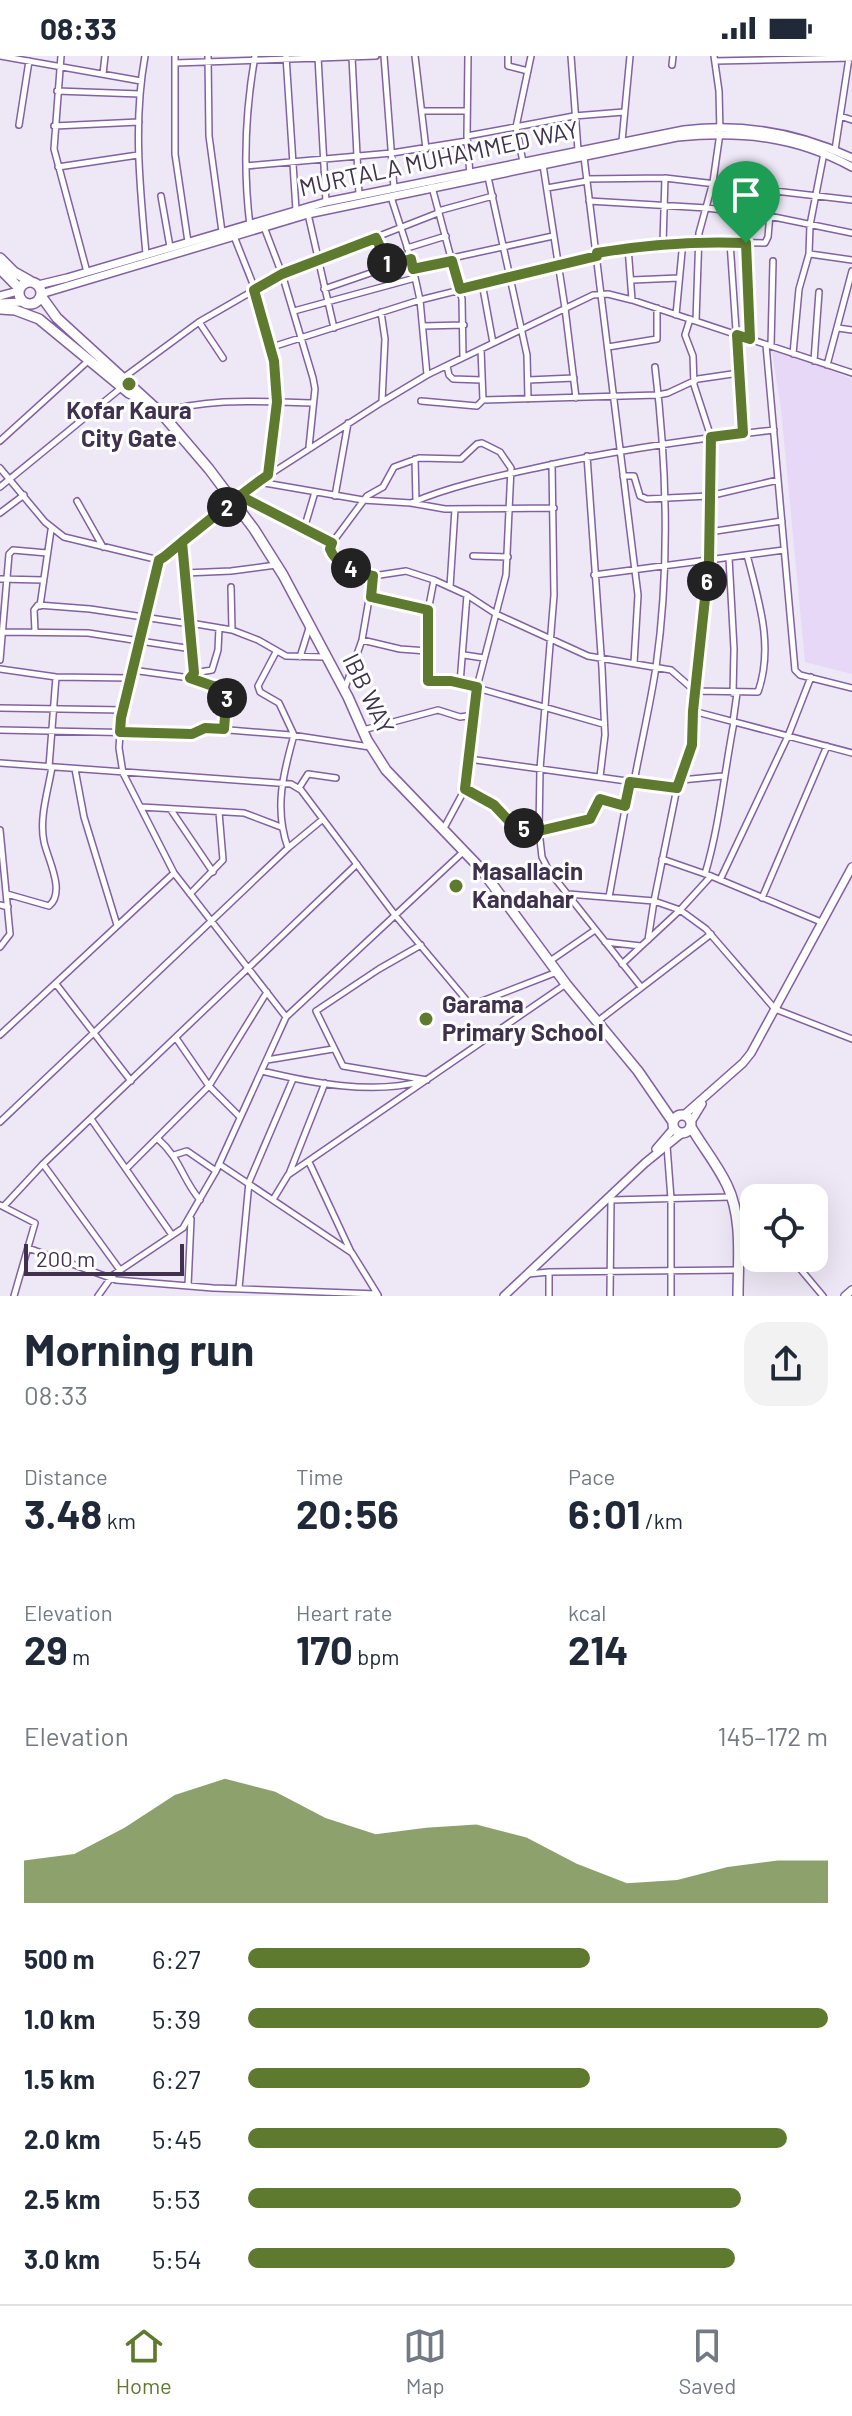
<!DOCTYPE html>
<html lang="en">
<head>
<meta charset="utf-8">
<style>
  :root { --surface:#fff; --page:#f2f2f3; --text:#1f2937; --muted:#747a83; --line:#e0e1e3; --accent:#5e7a2f }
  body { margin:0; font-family:Barlow,sans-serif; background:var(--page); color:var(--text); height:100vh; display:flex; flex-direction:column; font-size:30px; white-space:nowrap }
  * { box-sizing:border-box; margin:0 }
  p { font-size:26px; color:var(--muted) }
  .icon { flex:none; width:44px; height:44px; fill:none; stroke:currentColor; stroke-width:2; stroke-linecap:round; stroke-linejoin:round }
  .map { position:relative; height:1240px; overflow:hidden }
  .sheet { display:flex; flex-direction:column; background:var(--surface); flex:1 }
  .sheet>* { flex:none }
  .fabs { position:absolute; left:740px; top:1128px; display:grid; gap:16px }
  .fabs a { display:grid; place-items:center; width:88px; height:88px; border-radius:16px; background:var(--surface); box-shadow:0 8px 32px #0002; font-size:40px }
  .scale { position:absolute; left:24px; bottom:20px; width:160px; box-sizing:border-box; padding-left:8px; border:4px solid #40324e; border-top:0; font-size:22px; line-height:28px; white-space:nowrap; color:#40324e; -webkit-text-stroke:6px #fff; paint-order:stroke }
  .pin { position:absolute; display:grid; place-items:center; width:68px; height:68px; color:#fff; margin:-82px -34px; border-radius:50% 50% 50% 0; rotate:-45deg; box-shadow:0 0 8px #0007 }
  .pin .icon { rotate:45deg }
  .km { position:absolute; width:40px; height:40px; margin:-20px; border-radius:50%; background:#222; color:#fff; font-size:22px; line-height:40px; text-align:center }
  .round { display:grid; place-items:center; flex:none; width:84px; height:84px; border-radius:24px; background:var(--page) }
  .overview { display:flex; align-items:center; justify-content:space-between; height:136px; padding:0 24px }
  h1 { font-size:44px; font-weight:700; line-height:60px }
  .metrics { display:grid; grid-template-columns:repeat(3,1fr); gap:12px; height:136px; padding:8px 24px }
  .metrics div { display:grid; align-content:center }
  .metrics b { font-size:40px; font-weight:700 }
  .metrics small { font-size:22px; font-weight:400 }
  .metrics p { font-size:22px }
  .chart { height:224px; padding:16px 24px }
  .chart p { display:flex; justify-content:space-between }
  .chart svg { width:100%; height:144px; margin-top:8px; fill:var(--accent); opacity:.7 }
  ul { padding:0 24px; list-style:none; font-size:26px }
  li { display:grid; grid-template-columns:128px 96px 1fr; align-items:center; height:60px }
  li i { height:20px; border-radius:10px; background:var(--accent) }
  .status { display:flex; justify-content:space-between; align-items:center; height:56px; padding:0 40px; background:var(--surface); direction:ltr }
  .status svg { height:22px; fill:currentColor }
  .tabs { display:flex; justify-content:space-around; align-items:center; height:112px; border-top:2px solid var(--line); background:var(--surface); font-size:22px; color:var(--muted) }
  .tabs a { display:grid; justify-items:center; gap:4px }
  .tabs .active { color:var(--accent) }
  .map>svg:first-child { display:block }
  .built { fill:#e7d8f7 }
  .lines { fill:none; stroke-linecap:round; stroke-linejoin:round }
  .street-casing { stroke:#8261a1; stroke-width:8 }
  .secondary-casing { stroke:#8261a1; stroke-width:10 }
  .primary-casing { stroke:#8261a1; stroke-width:10 }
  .highway-casing { stroke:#8261a1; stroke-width:12 }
  .street { stroke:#fff; stroke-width:5 }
  .secondary { stroke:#fff; stroke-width:7 }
  .primary { stroke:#fff; stroke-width:7 }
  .highway { stroke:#fff; stroke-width:9 }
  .route-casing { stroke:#fff; stroke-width:16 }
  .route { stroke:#5e7a2f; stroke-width:10 }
  .poi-dot { fill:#5e7a2f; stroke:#fff; stroke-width:3 }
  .labels { text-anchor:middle; stroke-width:6; stroke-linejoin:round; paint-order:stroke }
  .street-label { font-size:24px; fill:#40324e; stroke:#fff }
  .poi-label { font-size:24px; font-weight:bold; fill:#40324e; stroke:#fff; text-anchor:start }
</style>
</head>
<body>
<div class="status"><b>08:33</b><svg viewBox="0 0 49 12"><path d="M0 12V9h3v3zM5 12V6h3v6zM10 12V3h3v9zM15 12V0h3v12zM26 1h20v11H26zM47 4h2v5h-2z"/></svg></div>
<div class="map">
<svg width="852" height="1240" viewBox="0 0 852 1240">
  <rect width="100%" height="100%" fill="#eee7f5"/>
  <path class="built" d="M771,290L852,323V618L805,606L781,353Z"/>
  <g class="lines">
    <g class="street-casing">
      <path id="street" d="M0,0L141,25
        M61,0L54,93L87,216
        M145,0C133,66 140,132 146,198
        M175,0V98L188,186
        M208,0L209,80L222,176
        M286,0L296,154
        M384,0L394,132
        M415,0L426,93
        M468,0L467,80L470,119
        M508,0V10L528,15
        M571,0L578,94
        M318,1L326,146
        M352,1L359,139
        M715,5L852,2
        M175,7L376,0
        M672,9L673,0
        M103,18L105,0
        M57,35L140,38
        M422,55H466
        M840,60L852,64
        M19,69L29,5
        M54,70L139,66
        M467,80L574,60L624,56
        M622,85L630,0
        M835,94L849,2
        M584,101L638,539L634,607
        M523,106L516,71L531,0
        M543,109L565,252L576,342
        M246,110L392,97L467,85
        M58,111L138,99
        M488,121L527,299L528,343
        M587,123L665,122
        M432,131L462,243L463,301
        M547,132L587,125
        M161,140L170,191
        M391,141L411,203L420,244L427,319
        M589,145L707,152L769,160L852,177
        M438,155L493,140
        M308,158L334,272
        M250,170C243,113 245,57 255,0
        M264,171L282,218L313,322L315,333L309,391
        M234,180C249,220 270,263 275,305C279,343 273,380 268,418
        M376,182L389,210
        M730,186L743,377
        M663,187L665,122L852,144
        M746,187L750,283
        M628,191L632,244
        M407,192L446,180
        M597,197L683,185L765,187L768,181L772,134
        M810,198L852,204
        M452,202L553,180
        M413,213L452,205
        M632,224L679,222
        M482,227L493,287
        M324,233L411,203
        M294,255L415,222
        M381,256L385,283L382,345
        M676,259L683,185
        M696,265L699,177L713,126L720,77L719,35L714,0
        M199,266L223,302
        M423,270L464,269
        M838,272L852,274
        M766,289L795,614L800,619L852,632
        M771,290L773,205
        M272,291L420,244L597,200
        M608,291L657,283V252
        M481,293L483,344
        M793,298L799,233L809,198L810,169L824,97
        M814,305L819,236
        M827,309L852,215
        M447,310L449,319L453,323L482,324
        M123,322L199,266L282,218L438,157
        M528,324L574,322
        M421,345L477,350L483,344L658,339L668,337L698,323L739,317
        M160,357C210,341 262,346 313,347
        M0,385L88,305
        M587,400L602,612L605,679L600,721
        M415,403L416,445
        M552,408L554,539L540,713L539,775L542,801L549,815L641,931
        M0,412L45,466L64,481L159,504
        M623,420H634L640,440L647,443L709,440L778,424
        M259,426L363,444L411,447L445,453L554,452
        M0,431L121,332
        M240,440L332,487
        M335,440L348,367
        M77,445L103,491
        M411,447C451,430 494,421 536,412C615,394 693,383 774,374
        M0,457L24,439
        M304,473L315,436
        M709,476L782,465
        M182,486L194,617L190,622
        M473,500L508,501
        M729,502L734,593L733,637
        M185,517L231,515L276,509
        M594,519L784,494
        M0,523L43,524
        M434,524L427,560L428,625L460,627L603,668
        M231,531L232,574
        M450,531L455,453
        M371,541L428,554
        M40,550L51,474
        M190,567L232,574L258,584L286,600L325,601
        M35,575L34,554L38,549L90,553L190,568
        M3,576L88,577L192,593
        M362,584L400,593L427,595
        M276,596L258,630L260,636L279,647L294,679C283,718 274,753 288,792
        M464,599L484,602
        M300,601L310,569
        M0,604L9,498L13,494L47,497
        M0,613L56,621L130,622
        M132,614L190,622L227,635L224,673
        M194,617L212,614L218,594L219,572
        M460,627L467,539
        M345,632L362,584L373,520
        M0,652L123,654
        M693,655L852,697
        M733,666L737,637
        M0,674L192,678L205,672L291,679L370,691
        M363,674L438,654L460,661L474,659
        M469,703L677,732
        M0,707L291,728L301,734L395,859L468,946L477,947L557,916
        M49,711L56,621
        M75,713L84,761L117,869
        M681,724L723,720
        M634,726C641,688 650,650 656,611C670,512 667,410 655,311
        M299,732L308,718L336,722
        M465,733L494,749L510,766L526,772L539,775L590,763L600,743L625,750
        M141,751L244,757L281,771
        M171,754L213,816
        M444,772L465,733L477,631L506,519L511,412L500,396L482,387L477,388L461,403L419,402L394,411L383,431L367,440L332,487L330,493L335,504L363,518L373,520L406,515L434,524L467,539L496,558L588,600L671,614L695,635L758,636C774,591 759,545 747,499
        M0,774L10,878L0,891
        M662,803L711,820L821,866
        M705,818C720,768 724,717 734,666
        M720,824L788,680L811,621
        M7,838L49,850C66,836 48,804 44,786C39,762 48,735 52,711
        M190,838L223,804L219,756
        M568,838L654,845L680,854L706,873L775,953L852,983
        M609,841L630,726
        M762,842L827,690
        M0,849L8,851
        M648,884L654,845L677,732L692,689L693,655L709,505L711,381L694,329L693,300L685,279L690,263
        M605,886L641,890
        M421,889L379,913L316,955L343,1010L427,1024
        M550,905L595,874
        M622,908L680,854L711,820
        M56,928L131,1025
        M286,961L174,817L123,717L119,692L121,662L156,509L159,504L258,426L382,346L427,319L593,239L608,238L632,244L852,317
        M598,965L711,878
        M0,979L174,817
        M176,982L209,1030L240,1061
        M267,1004L333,993
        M262,1015C311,1027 373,1039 423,1025
        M91,1063L172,1179
        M0,1066L288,792L323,763
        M157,1082C181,1103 182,1123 200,1144
        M667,1090L671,1143V1240
        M174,1099L187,1095L216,1115
        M309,1106L351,1196
        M43,1108L120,1214
        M219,1108L352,1197L378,1239
        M126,1113L209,1030L267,936
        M289,1118L325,1027
        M274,1142L288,1119L566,928
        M609,1144H611L610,1240
        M611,1144L731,1141
        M0,1149L35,1167L14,1240
        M4,1150L43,1108L357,808
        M28,1192L116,1224L213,1232L377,1238
        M791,1202L823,1240
        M549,1216V1240
        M528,1218L549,1216L737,1214
        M188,1230L191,1163
        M239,1232L249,1126L293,1023
        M98,1240L113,1219L183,1172L216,1115L286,961L463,796"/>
    </g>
    <g class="secondary-casing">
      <path id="secondary" d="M684,1059L743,1007L751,997L852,811
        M691,1066L702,1048
        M656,1093L674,1072
        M504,1240L645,1107L682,1077
        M845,1240L852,1234"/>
    </g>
    <g class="primary-casing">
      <path id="primary" d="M38,229L67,222L326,146L684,74C742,67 799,77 852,102
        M41,238L308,158L677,81C741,75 795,80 852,111
        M0,240L18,235
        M0,247L23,246"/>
    </g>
    <g class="highway-casing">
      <path id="highway" d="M0,202L14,216L30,225
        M0,213L19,232
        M19 237a11 11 0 1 1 22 0a11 11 0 1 1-22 0Z
        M41,240L57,262L162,358L209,413L254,473L283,519L348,641L367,684L386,714L481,813L566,928L638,1015L673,1066
        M0,253L15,254L39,263L129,337L143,344
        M673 1068a9 9 0 1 1 18 0a9 9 0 1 1-18 0Z
        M691,1071C702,1090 717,1108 727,1129C743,1162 738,1204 738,1240"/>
    </g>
    <use href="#street" class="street"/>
    <use href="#secondary" class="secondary"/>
    <use href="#primary" class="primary"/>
    <use href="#highway" class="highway"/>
  </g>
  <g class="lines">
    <g class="route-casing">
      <path id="route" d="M746,187C694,185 648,188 597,197V200L460,233L452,205L413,213L411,203L389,210L376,182L282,218L254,234L274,305L277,346L268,419C232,444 198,473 164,501L159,504L121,662L120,676L192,678L205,672L224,673L227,635L190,622L194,617L182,486L240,440L332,487L330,493C335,508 358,517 373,520L371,541L428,554V625H451L477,631L465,733L494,749L510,766L526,772L539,775L590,763L600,743L625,750L630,726L677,732L692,689L693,655L709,505L711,381L743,377L737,279L750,283L746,187"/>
    </g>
    <use href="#route" class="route"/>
  </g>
  <g class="poi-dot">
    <circle cx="129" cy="328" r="8"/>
    <circle cx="456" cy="830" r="8"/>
    <circle cx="426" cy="963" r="8"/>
  </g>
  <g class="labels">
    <g class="street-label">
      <text transform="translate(439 103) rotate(-12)" y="8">MURTALA MUHAMMED WAY</text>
      <text transform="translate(368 638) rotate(64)" y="8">IBB WAY</text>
    </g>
    <g class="poi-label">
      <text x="129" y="363" text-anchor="middle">Kofar Kaura<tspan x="129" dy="28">City Gate</tspan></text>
      <text x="472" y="824">Masallacin<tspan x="472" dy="28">Kandahar</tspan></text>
      <text x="442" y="957">Garama<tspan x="442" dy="28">Primary School</tspan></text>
    </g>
  </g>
</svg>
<div class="fabs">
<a><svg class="icon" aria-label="locate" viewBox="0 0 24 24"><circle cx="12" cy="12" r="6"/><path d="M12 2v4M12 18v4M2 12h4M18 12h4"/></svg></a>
</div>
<div class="scale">200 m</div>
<div class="pin" style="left:746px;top:187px;background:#1e9e55"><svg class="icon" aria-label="arrive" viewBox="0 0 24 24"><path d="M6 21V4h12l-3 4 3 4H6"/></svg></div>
<b class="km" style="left:387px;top:207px">1</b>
<b class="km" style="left:227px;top:451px">2</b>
<b class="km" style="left:227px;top:642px">3</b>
<b class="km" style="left:351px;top:512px">4</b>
<b class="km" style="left:524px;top:772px">5</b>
<b class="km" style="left:707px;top:525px">6</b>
</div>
<section class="sheet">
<div class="overview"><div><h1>Morning run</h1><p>08:33</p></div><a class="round"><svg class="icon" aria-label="share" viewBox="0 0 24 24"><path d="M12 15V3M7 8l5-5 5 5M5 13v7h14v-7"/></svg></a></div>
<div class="metrics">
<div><p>Distance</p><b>3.48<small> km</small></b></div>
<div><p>Time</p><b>20:56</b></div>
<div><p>Pace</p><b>6:01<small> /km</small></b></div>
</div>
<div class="metrics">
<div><p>Elevation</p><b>29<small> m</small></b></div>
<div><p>Heart rate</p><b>170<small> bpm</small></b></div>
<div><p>kcal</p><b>214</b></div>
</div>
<div class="chart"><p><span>Elevation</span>145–172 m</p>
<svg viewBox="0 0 160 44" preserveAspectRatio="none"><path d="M0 44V31L10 29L20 21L30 11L40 6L50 10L60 18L70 23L80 21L90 20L100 24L110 32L120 38L130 37L140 33L150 31L160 31V44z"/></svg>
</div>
<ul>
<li><b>500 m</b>6:27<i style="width:59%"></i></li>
<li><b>1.0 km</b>5:39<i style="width:100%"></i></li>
<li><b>1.5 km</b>6:27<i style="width:59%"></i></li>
<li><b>2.0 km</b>5:45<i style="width:93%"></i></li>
<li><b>2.5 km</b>5:53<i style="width:85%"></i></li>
<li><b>3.0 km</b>5:54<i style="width:84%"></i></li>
</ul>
</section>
<nav class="tabs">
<a class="active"><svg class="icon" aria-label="home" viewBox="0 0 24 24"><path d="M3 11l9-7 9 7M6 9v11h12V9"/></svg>Home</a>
<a><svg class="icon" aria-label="map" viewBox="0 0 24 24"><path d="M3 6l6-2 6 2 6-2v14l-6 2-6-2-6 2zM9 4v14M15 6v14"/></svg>Map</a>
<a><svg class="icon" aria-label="saved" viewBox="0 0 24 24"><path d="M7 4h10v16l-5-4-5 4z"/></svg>Saved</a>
</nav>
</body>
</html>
